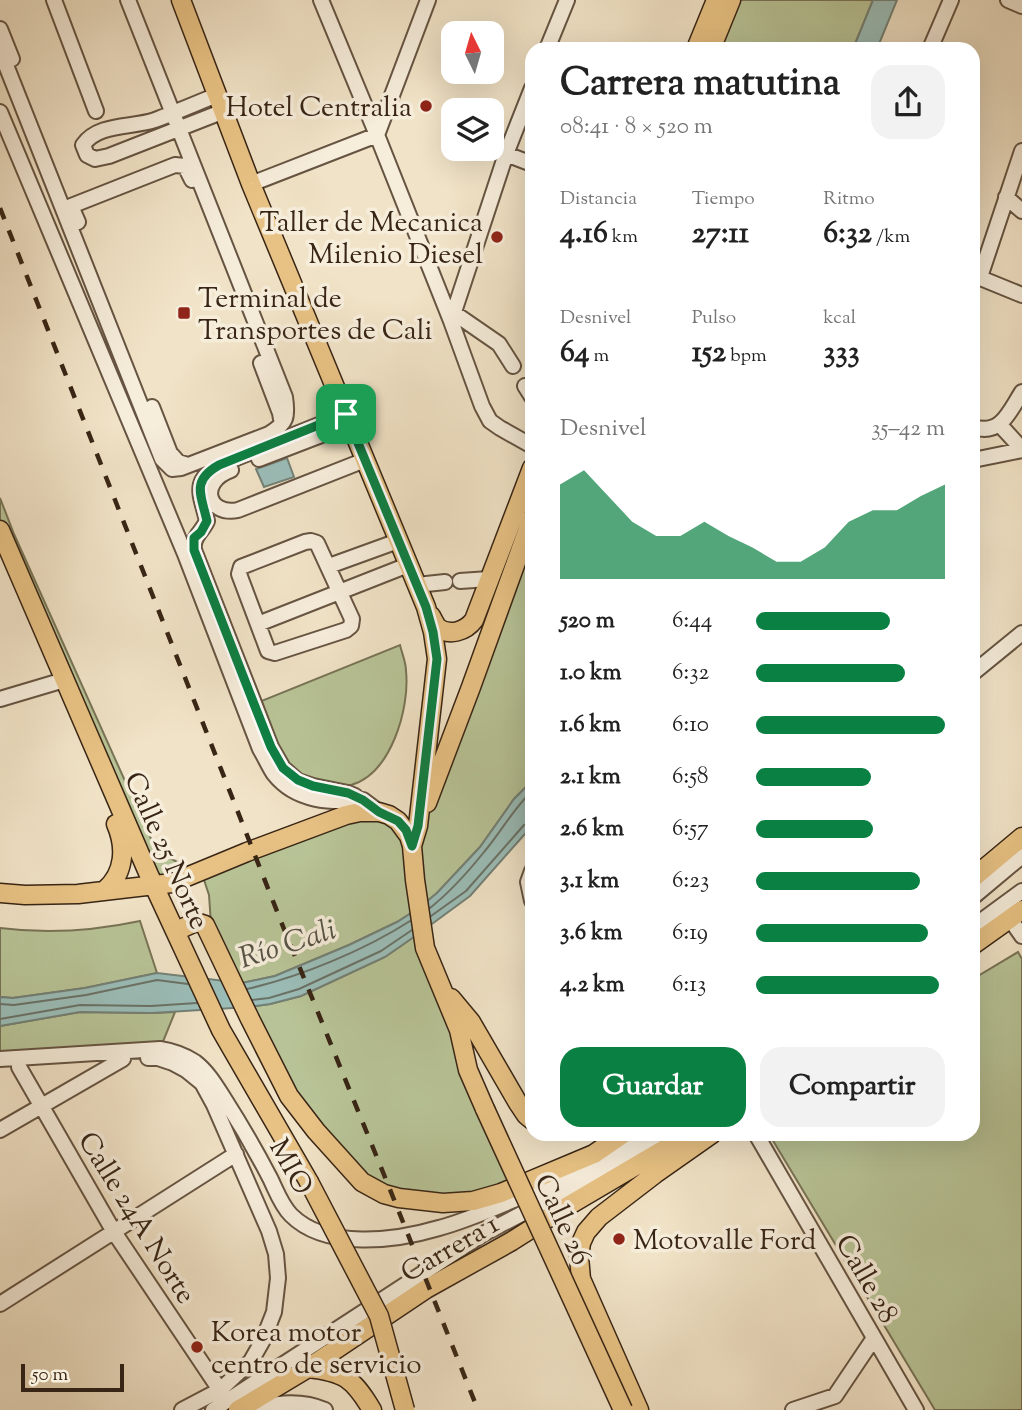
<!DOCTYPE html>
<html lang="es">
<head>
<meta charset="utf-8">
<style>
  :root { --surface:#fff; --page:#f2f2f2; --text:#222; --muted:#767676; --accent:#0b8043 }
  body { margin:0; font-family:"Sorts Mill Goudy",serif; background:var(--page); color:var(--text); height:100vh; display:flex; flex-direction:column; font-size:26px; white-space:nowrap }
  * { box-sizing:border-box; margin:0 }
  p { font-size:23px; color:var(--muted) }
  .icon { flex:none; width:38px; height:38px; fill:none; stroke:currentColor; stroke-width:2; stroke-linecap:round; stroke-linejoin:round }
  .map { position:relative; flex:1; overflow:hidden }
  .details { position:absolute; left:525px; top:42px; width:455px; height:1099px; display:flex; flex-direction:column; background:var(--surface); border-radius:21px; box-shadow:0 7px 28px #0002 }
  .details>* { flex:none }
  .needle { width:46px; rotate:355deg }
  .fabs { position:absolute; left:441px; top:21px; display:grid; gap:14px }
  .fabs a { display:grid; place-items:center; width:63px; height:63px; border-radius:14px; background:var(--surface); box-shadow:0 7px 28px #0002; font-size:35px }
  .scale { position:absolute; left:21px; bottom:18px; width:103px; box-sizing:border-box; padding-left:7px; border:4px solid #382515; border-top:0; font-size:19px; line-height:24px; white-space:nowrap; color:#382515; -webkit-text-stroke:5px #f6eddb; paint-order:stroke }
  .pin { position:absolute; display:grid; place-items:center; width:60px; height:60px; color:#fff; margin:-30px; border-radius:14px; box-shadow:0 4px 10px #0006 }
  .round { display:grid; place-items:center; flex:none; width:74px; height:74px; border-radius:21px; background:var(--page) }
  .head { display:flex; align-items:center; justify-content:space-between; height:119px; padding:0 35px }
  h1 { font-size:38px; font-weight:700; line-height:52px }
  .metrics { display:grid; grid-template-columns:repeat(3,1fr); gap:10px; height:119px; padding:7px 35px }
  .metrics div { display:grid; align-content:center }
  .metrics b { font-size:30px; font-weight:700 }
  .metrics small { font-size:19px; font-weight:400 }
  .metrics p { font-size:19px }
  .chart { height:196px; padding:14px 35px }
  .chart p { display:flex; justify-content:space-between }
  .chart svg { width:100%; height:126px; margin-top:7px; fill:var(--accent); opacity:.7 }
  .action { display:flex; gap:14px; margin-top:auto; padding:14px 35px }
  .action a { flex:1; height:80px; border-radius:21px; background:var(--accent); color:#fff; font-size:28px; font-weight:700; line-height:80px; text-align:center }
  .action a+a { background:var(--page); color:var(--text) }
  ul { padding:0 35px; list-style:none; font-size:23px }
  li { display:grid; grid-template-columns:112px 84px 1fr; align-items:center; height:52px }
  li i { height:18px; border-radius:9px; background:var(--accent) }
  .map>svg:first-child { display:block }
  .green { fill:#b8c497; stroke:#787456; stroke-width:2 }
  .water { fill:#9bbeb9; stroke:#738177; stroke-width:2 }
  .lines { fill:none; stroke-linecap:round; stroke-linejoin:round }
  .shore { stroke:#6a7267; stroke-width:2 }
  .minor-casing { stroke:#665442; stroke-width:18 }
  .major-casing { stroke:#382515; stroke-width:21 }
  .minor { stroke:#f6eddb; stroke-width:14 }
  .major { stroke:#e8c284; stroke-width:18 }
  .rail { stroke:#382515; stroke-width:4.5; stroke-dasharray:12 12; stroke-linecap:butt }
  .major-bridge-casing { stroke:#382515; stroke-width:21; stroke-linecap:butt }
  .major-bridge { stroke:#e8c284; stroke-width:18 }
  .route-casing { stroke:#fff; stroke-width:14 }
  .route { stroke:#0b8043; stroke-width:9 }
  .poi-dot { fill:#8f2418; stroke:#f6eddb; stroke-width:2.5 }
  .labels { text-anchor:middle; stroke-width:7; stroke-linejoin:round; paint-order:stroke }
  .poi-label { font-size:28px; fill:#382515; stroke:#f6eddb; text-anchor:start }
  .street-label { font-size:28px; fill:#382515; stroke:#f6eddb }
  .water-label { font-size:30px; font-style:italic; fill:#565346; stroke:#f6eddb }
</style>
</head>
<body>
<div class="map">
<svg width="1022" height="1410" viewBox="0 0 1022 1410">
  <rect width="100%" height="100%" fill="#f1e3c7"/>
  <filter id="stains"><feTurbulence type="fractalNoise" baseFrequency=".00286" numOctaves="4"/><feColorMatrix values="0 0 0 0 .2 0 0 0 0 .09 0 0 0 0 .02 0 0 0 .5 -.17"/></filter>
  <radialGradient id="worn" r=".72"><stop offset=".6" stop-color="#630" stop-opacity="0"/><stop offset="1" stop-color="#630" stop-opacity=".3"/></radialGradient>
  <path class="green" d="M731,0H873L853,49H711Z
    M0,498L14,534L152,841L164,855L181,864L201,871L379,812L409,836L532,518V781L514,799L480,847L437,893L419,908L397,922L349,945L275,976L242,983L211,924L209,895L201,871L154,886L0,530Z
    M400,645C402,654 406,662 406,671C410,708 391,774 351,785C339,789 312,782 298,781L254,704Z
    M140,921L157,973L85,988L13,998L0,997V928C47,934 93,931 140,921Z
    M421,932L518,1185L473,1201L384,1194L316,1131L249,1007L270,1004L301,996L385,957Z
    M1018,952L1022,959V1410H935L769,1134H973V979Z
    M80,1012L151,1013L175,1012L160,1049L0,1059V1026Z"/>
  <path class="water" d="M873,0H897L877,49H853Z
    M287,458L294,477L264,487L256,469Z
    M532,781V826L470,896L421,932L385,957L301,996L270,1004L249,1007L152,1013L80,1012L0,1026V997L13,998L85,988L157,973L242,983L275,976L349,945L397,922L419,908L437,893L480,847L514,799Z"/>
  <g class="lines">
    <path class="shore" d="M430,908C450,892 468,872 484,852C501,832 513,809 532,791
      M431,916L466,891L524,825L532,822
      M247,989C300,977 365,950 410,921
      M252,1000L269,998L299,989L381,951L412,930
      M0,1004L14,1005L86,995L157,980L188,984
      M0,1019L80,1005L151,1006L197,1003"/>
    <g class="minor-casing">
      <path id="minor" d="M54,0L96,111
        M321,0L377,135L451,321L482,406L490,421L500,428L532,446
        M1008,0L1022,6
        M0,29L12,59
        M547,49L567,0
        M930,49L951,0
        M0,50L162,459L172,469L181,468L269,434C287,423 288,417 285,397L128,0
        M217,95C197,103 176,112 155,120C132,128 98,123 83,145L87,155L95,159L109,156L224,111
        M0,112L185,554L260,749C265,757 269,767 274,774C296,802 331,803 363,800L379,812
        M506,154L532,164
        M251,184L377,135L428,0
        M1006,197L1022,211
        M78,222L71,206L175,165L185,166L192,180
        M973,275L1022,295
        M980,277L1022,151
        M454,313L499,344L513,366
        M451,321L506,154L532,88
        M261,363L280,413L281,419
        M525,386L532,397
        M152,407L170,453L178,462L188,465
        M346,414L219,465C191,482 201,494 207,521C202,532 192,537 194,550L254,703L271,747L283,768L298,781L313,786L348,793L355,796
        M1000,425L1022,449
        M973,427C1001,436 1009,412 1022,392
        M259,459L350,424
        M973,460L1022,450
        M231,470C198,482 207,516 238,510L365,460
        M311,541L317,543L352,619L351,626L346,630L275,653L268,651L239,574L241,567L305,542Z
        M329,566L398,541
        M460,581L489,579
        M417,585L445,582
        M258,624L408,565
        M973,673L1022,633
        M0,699L64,680
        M532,871L528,882L532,901
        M973,897L1022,856
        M1010,919L1022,936
        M973,927L1022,891
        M148,1058H158L173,1063L186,1070L202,1083L214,1105L269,1231L276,1254L278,1278L274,1312L263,1340L251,1361L220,1390L182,1410
        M0,1059L160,1049C173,1051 184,1055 195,1062C208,1072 216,1086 225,1100C241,1125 256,1151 270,1178C276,1190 281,1205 291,1215C326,1250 395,1241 439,1228C469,1220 499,1206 528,1194C552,1184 579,1175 601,1161C615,1153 628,1143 641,1134
        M19,1067L114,1232L220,1390
        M0,1130L123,1059
        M756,1134L916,1410
        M0,1304L236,1154
        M243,1409C272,1405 297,1398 325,1410
        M213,1410L483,1234L604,1171L662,1134
        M793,1410L835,1396L874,1338"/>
    </g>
    <g class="major-casing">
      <path id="major" d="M181,0L251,184L426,607L433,632L437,659L418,826L412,846
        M696,49L716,0
        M711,49L731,0
        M0,530L149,875L221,1030L309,1182
        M431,616C432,618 436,625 437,627C449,637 466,631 474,620L532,468
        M427,803L471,687L532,518
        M973,878L1022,837
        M105,890C125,873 126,847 116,824
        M0,893L25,895L78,894L172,883L247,852L346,815L360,812H379L389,815L398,821L409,836L412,846L415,880L425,948L459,1030L468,1070L485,1109
        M176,931L196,922L205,925L250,1019L289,1096L316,1131L362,1182L384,1194L399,1198L443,1203L473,1201L501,1193L594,1154L623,1134
        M973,945L1022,910
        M451,998L471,1022L518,1103L526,1115L532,1120
        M308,1368C344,1372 353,1378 372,1410
        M238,1410L308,1368L426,1289L512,1241L561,1210L690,1134
        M639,1410L581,1279L579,1257L581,1243L586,1232L599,1217L655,1174L712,1134"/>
    </g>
    <use href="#minor" class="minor"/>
    <use href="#major" class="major"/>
    <path class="rail" d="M0,208L284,929L389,1187L478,1410"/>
    <g class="major-bridge-casing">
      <path id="major-bridge" d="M485,1109L623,1410
        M309,1182L379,1316L405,1410"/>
    </g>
    <use href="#major-bridge" class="major-bridge"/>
  </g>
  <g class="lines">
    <g class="route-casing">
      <path id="route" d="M346,414L426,607L433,632L437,659L418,826L412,846L406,830L398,821L379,812L363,800L348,793L313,786L298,780L283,768L271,747L254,704L194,550V538L201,532L207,521C201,494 191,481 219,465Z"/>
    </g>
    <use href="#route" class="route"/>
  </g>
  <g class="poi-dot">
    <circle cx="426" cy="106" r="7"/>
    <circle cx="497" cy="237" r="7"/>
    <rect x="177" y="306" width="14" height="14" rx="3.5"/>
    <circle cx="619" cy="1239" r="7"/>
    <circle cx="197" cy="1347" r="7"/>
  </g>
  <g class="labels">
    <g class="poi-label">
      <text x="412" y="116" text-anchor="end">Hotel Centralia</text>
      <text x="483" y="231" text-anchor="end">Taller de Mecanica<tspan x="483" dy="32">Milenio Diesel</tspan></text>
      <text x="198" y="307">Terminal de<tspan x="198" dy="32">Transportes de Cali</tspan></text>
      <text x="633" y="1249">Motovalle Ford</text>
      <text x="211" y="1341">Korea motor<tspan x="211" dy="32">centro de servicio</tspan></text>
    </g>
    <g class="street-label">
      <text transform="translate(168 850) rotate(66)" y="10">Calle 25 Norte</text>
      <text transform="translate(292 1166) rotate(61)" y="10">MIO</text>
      <text transform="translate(138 1217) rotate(58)" y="10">Calle 24A Norte</text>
      <text transform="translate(564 1219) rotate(65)" y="10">Calle 26</text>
      <text transform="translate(449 1247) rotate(-30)" y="10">Carrera 1</text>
      <text transform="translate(868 1278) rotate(60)" y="10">Calle 28</text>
    </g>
    <g class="water-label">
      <text transform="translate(287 943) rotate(-18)" y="10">Río Cali</text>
    </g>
  </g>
  <rect width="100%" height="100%" filter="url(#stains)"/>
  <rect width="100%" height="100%" fill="url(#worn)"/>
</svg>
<div class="fabs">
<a><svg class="needle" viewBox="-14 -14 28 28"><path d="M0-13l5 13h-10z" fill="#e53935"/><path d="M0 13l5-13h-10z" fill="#767676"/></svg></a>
<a><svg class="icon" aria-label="layers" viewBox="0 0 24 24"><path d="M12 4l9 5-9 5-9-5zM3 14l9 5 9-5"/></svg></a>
</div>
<div class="scale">50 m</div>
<div class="pin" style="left:346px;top:414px;background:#1e9e55"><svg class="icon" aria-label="arrive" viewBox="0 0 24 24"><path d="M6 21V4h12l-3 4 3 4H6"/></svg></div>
<section class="details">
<div class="head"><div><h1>Carrera matutina</h1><p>08:41 · 8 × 520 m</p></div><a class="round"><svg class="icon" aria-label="share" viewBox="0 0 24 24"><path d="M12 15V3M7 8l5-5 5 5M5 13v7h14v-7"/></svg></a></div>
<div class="metrics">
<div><p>Distancia</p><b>4.16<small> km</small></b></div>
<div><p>Tiempo</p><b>27:11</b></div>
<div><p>Ritmo</p><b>6:32<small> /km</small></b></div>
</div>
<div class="metrics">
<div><p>Desnivel</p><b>64<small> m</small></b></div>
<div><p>Pulso</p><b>152<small> bpm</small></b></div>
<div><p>kcal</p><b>333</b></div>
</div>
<div class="chart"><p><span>Desnivel</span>35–42 m</p>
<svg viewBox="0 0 160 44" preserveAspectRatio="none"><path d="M0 44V11L10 6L20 15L30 24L40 29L50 29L60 24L70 29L80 33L90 38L100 38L110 33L120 24L130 20L140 20L150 15L160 11V44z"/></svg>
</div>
<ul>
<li><b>520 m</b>6:44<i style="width:71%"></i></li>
<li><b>1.0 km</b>6:32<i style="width:79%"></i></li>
<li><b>1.6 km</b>6:10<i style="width:100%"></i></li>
<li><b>2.1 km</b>6:58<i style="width:61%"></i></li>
<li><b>2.6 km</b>6:57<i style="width:62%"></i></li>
<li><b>3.1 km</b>6:23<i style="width:87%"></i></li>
<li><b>3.6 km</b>6:19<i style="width:91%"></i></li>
<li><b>4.2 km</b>6:13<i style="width:97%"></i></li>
</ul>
<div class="action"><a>Guardar</a><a>Compartir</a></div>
</section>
</div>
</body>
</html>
